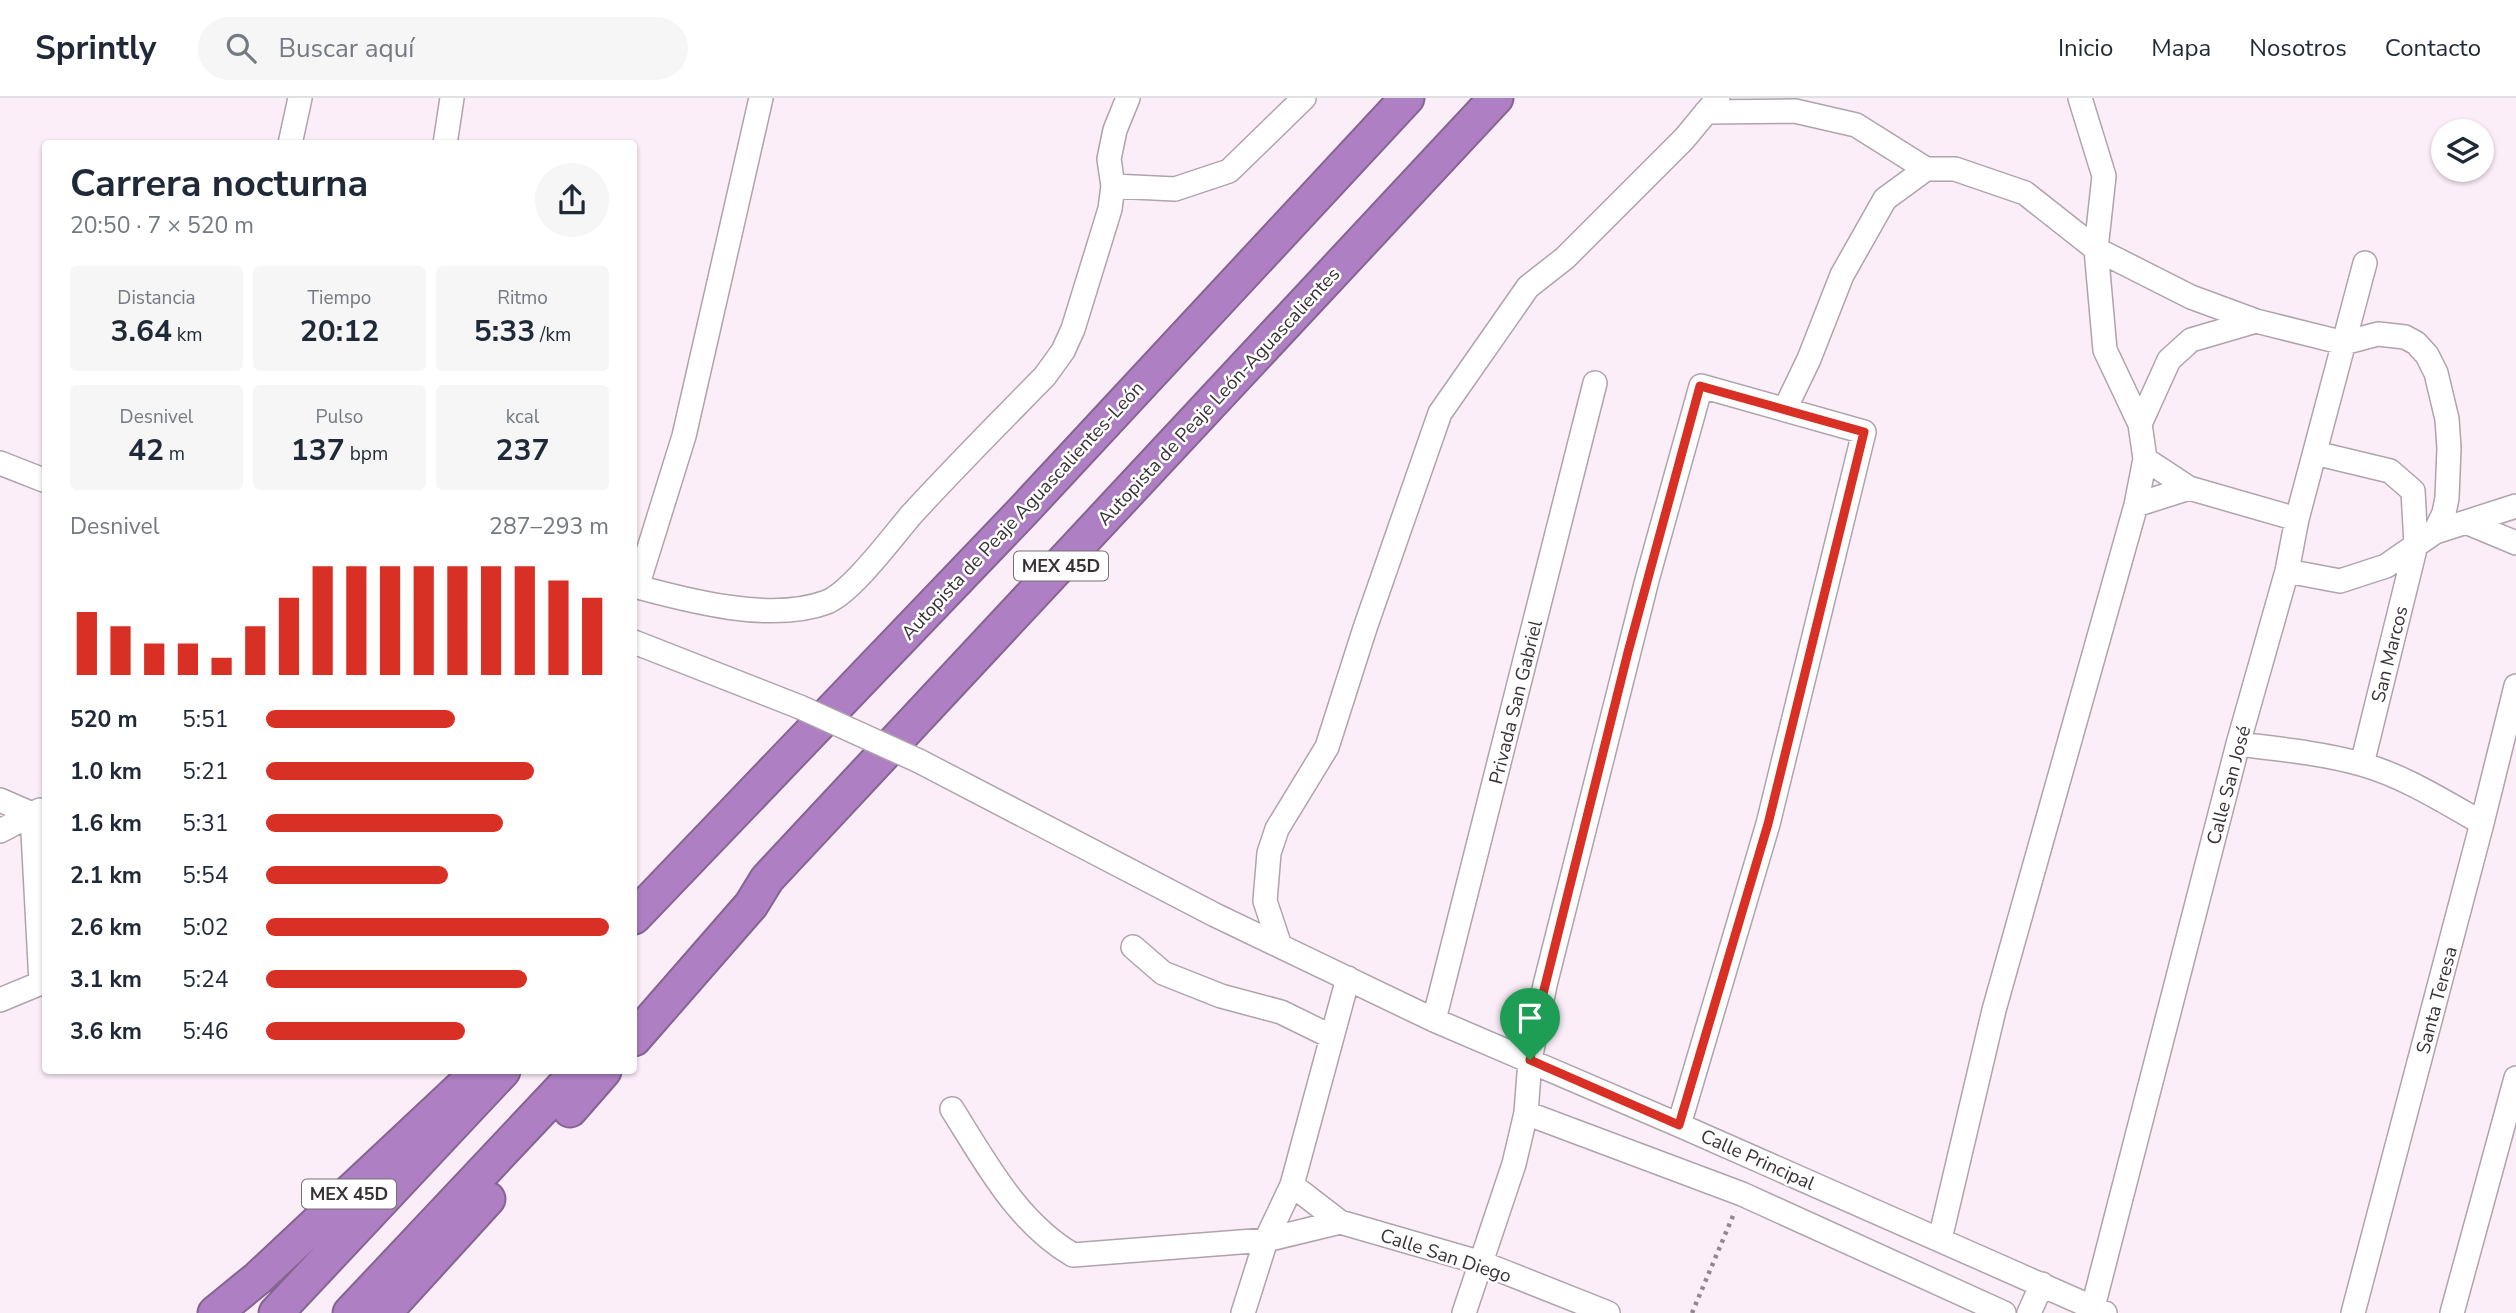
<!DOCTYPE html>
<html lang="es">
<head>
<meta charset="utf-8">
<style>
  :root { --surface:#fff; --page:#f6f6f7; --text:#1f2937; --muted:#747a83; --line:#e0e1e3; --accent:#d93025 }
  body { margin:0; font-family:"Nunito Sans",sans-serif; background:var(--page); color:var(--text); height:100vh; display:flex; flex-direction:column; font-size:26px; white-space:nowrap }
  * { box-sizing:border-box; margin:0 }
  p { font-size:23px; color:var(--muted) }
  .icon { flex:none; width:38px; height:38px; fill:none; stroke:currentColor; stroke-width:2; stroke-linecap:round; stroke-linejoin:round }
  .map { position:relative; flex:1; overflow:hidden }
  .side { position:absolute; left:42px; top:42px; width:595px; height:934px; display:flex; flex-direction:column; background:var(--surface); border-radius:7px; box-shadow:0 2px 5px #0004 }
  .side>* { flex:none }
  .fabs { position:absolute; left:2431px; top:21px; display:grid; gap:14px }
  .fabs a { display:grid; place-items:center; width:63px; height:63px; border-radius:50%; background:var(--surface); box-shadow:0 2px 5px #0004; font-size:35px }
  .pin { position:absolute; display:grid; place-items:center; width:60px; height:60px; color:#fff; margin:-72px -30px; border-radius:50% 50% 50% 0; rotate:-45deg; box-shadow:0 0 7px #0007 }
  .pin .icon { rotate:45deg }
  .round { display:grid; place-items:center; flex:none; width:74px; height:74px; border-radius:37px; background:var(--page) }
  .headline { display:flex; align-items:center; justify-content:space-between; height:119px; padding:0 28px }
  h1 { font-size:38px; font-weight:700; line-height:52px }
  .stats { display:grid; grid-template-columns:repeat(3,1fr); gap:10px; height:119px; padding:7px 28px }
  .stats div { display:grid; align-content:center; border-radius:7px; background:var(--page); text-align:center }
  .stats b { font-size:30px; font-weight:700 }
  .stats small { font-size:19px; font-weight:400 }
  .stats p { font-size:19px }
  .chart { height:196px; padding:14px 28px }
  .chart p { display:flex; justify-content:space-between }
  .chart svg { width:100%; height:126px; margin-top:7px; stroke:var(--accent); stroke-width:6 }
  ul { padding:0 28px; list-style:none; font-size:23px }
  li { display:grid; grid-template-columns:112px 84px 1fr; align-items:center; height:52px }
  li i { height:18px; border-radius:9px; background:var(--accent) }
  header { display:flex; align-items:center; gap:42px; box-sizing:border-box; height:98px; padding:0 35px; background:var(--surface); border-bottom:2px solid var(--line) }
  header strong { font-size:33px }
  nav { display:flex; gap:38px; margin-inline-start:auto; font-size:24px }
  .search { width:490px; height:63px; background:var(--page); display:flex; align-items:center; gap:18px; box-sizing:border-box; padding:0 24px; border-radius:38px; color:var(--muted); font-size:26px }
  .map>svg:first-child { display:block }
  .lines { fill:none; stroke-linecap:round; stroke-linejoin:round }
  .minor-casing { stroke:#afa3ac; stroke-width:26 }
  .highway-casing { stroke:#856492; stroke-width:37 }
  .path { stroke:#91888f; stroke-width:4.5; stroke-dasharray:3.5 5; stroke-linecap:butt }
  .minor { stroke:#fff; stroke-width:23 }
  .highway { stroke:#ae7fc3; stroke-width:33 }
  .minor-bridge-casing { stroke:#afa3ac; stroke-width:26; stroke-linecap:butt }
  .minor-bridge { stroke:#fff; stroke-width:23 }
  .route-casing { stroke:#fff; stroke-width:14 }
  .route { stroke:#d93025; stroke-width:9 }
  .labels { text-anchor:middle; stroke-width:5; stroke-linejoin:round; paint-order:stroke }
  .shield { fill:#fff; stroke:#747072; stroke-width:2 }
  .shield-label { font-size:18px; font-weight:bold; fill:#383236 }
  .street-label { font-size:19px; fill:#383236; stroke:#fff }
</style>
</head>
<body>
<header>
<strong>Sprintly</strong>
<div class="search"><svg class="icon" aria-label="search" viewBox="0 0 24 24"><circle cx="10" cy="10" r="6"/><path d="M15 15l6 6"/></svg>Buscar aquí</div>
<nav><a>Inicio</a><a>Mapa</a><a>Nosotros</a><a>Contacto</a></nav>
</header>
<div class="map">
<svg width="2516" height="1215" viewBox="0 0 2516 1215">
  <rect width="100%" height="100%" fill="#fceef9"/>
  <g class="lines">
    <g class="minor-casing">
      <path id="minor" d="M1706,14L1795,13L1856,27L1926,71H1955L2025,95L2096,151L2191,199L2256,223L2344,245L2378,236L2405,239L2416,245L2427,257L2436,275L2447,321L2449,350L2447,400L2444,415L2435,434
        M290,46L300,0
        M445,46L452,0
        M1113,88L1175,91L1229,73L1304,0
        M1785,311L1809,261L1842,177L1885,101L1926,71
        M2140,326L2169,262L2191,242L2256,223
        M2315,355L2390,373L2413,393L2416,447L2362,666
        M2145,361L2189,390L2297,421
        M0,365L46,383
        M2136,407L2189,390
        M2468,425L2516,445
        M2287,473L2340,483L2386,468L2435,434L2516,408
        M634,488C689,503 772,525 827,504C852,494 893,438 912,416C955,369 1000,324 1045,278L1063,253L1073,231L1110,111L1113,88L1109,61L1115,32L1128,0
        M637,489L684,338L761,0
        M634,544L800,609
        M2238,646C2279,651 2321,655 2361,666C2404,678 2443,703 2482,725
        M919,663L1215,817L1434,922L1679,1027L2105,1215
        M0,702L32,716L41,885L0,902
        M0,733L40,712
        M1280,848L1265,803L1269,755L1277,731L1327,649L1365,530L1440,315L1528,189L1565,160L1684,41L1718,0
        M1133,849L1163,875L1221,898L1281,914L1332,939
        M1434,922L1595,285
        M952,1011C986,1065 1017,1124 1073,1157L1266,1142L1340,1124
        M1526,1015L1742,1096L2004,1215
        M1292,1087L1340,1124L1482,1165L1608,1215
        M1940,1141L1994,912L2136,407L2145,361L2140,326L2105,252L2096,151L2104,78L2080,0
        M2093,1209L2238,646L2287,473L2297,421L2365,165
        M1243,1215L1266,1142L1292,1087L1348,880
        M1464,1215L1514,1066L1526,1015L1530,962L1545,887L1647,482L1701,288L1864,334L1768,726L1679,1027
        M2029,1215L2042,1186
        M2353,1215L2482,725L2516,588
        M2452,1215L2516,980"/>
    </g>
    <g class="highway-casing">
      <path id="highway" d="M634,819L1023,413L1407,0
        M634,941L751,807L767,781L1496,0
        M570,1012L604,973
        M215,1215L258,1180L479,973
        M276,1215L503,973
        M350,1215L578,973
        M384,1215L488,1101"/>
    </g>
    <path class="path" d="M1692,1215L1735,1113"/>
    <use href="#minor" class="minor"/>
    <use href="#highway" class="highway"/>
    <g class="minor-bridge-casing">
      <path id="minor-bridge" d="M800,609L919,663"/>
    </g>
    <use href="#minor-bridge" class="minor-bridge"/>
  </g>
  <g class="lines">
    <g class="route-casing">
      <path id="route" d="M1700,288L1864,334L1768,726L1679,1027L1530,962L1535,928L1628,554Z"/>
    </g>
    <use href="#route" class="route"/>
  </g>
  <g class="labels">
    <g class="shield">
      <rect x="1014" y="453.5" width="94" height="29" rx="5"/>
      <rect x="302" y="1081.5" width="94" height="29" rx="5"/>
    </g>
    <g class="shield-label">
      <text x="1061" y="474">MEX 45D</text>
      <text x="349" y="1102">MEX 45D</text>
    </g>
    <g class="street-label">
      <text transform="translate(1218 298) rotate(-47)" y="7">Autopista de Peaje León-Aguascalientes</text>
      <text transform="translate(1022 412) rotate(-47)" y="7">Autopista de Peaje Aguascalientes-León</text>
      <text transform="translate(2389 556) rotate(-76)" y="7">San Marcos</text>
      <text transform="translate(1515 604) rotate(-76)" y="7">Privada San Gabriel</text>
      <text transform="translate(2228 687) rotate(-75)" y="7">Calle San José</text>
      <text transform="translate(2436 902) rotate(-75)" y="7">Santa Teresa</text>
      <text transform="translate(1758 1061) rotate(24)" y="7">Calle Principal</text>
      <text transform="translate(1446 1157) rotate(18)" y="7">Calle San Diego</text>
    </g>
  </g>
</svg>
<div class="fabs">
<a><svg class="icon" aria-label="layers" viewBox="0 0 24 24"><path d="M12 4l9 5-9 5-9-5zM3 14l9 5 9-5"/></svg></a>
</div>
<div class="pin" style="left:1530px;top:962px;background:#1e9e55"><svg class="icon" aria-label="arrive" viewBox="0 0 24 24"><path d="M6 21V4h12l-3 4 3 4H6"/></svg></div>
<section class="side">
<div class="headline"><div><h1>Carrera nocturna</h1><p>20:50 · 7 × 520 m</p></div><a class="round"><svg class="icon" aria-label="share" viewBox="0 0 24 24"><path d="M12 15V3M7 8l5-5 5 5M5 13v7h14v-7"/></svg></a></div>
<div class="stats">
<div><p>Distancia</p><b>3.64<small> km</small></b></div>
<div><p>Tiempo</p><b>20:12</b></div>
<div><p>Ritmo</p><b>5:33<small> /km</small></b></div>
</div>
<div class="stats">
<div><p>Desnivel</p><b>42<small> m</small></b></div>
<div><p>Pulso</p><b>137<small> bpm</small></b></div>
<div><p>kcal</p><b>237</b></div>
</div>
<div class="chart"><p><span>Desnivel</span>287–293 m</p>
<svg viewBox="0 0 160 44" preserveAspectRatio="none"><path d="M5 44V22M15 44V27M25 44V33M35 44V33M45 44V38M55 44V27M65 44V17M75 44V6M85 44V6M95 44V6M105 44V6M115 44V6M125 44V6M135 44V6M145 44V11M155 44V17"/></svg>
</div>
<ul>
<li><b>520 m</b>5:51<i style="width:55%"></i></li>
<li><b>1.0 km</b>5:21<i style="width:78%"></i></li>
<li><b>1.6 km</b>5:31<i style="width:69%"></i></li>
<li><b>2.1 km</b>5:54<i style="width:53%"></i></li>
<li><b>2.6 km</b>5:02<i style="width:100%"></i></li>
<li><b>3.1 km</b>5:24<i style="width:76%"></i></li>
<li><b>3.6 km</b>5:46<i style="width:58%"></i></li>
</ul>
</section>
</div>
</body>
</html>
